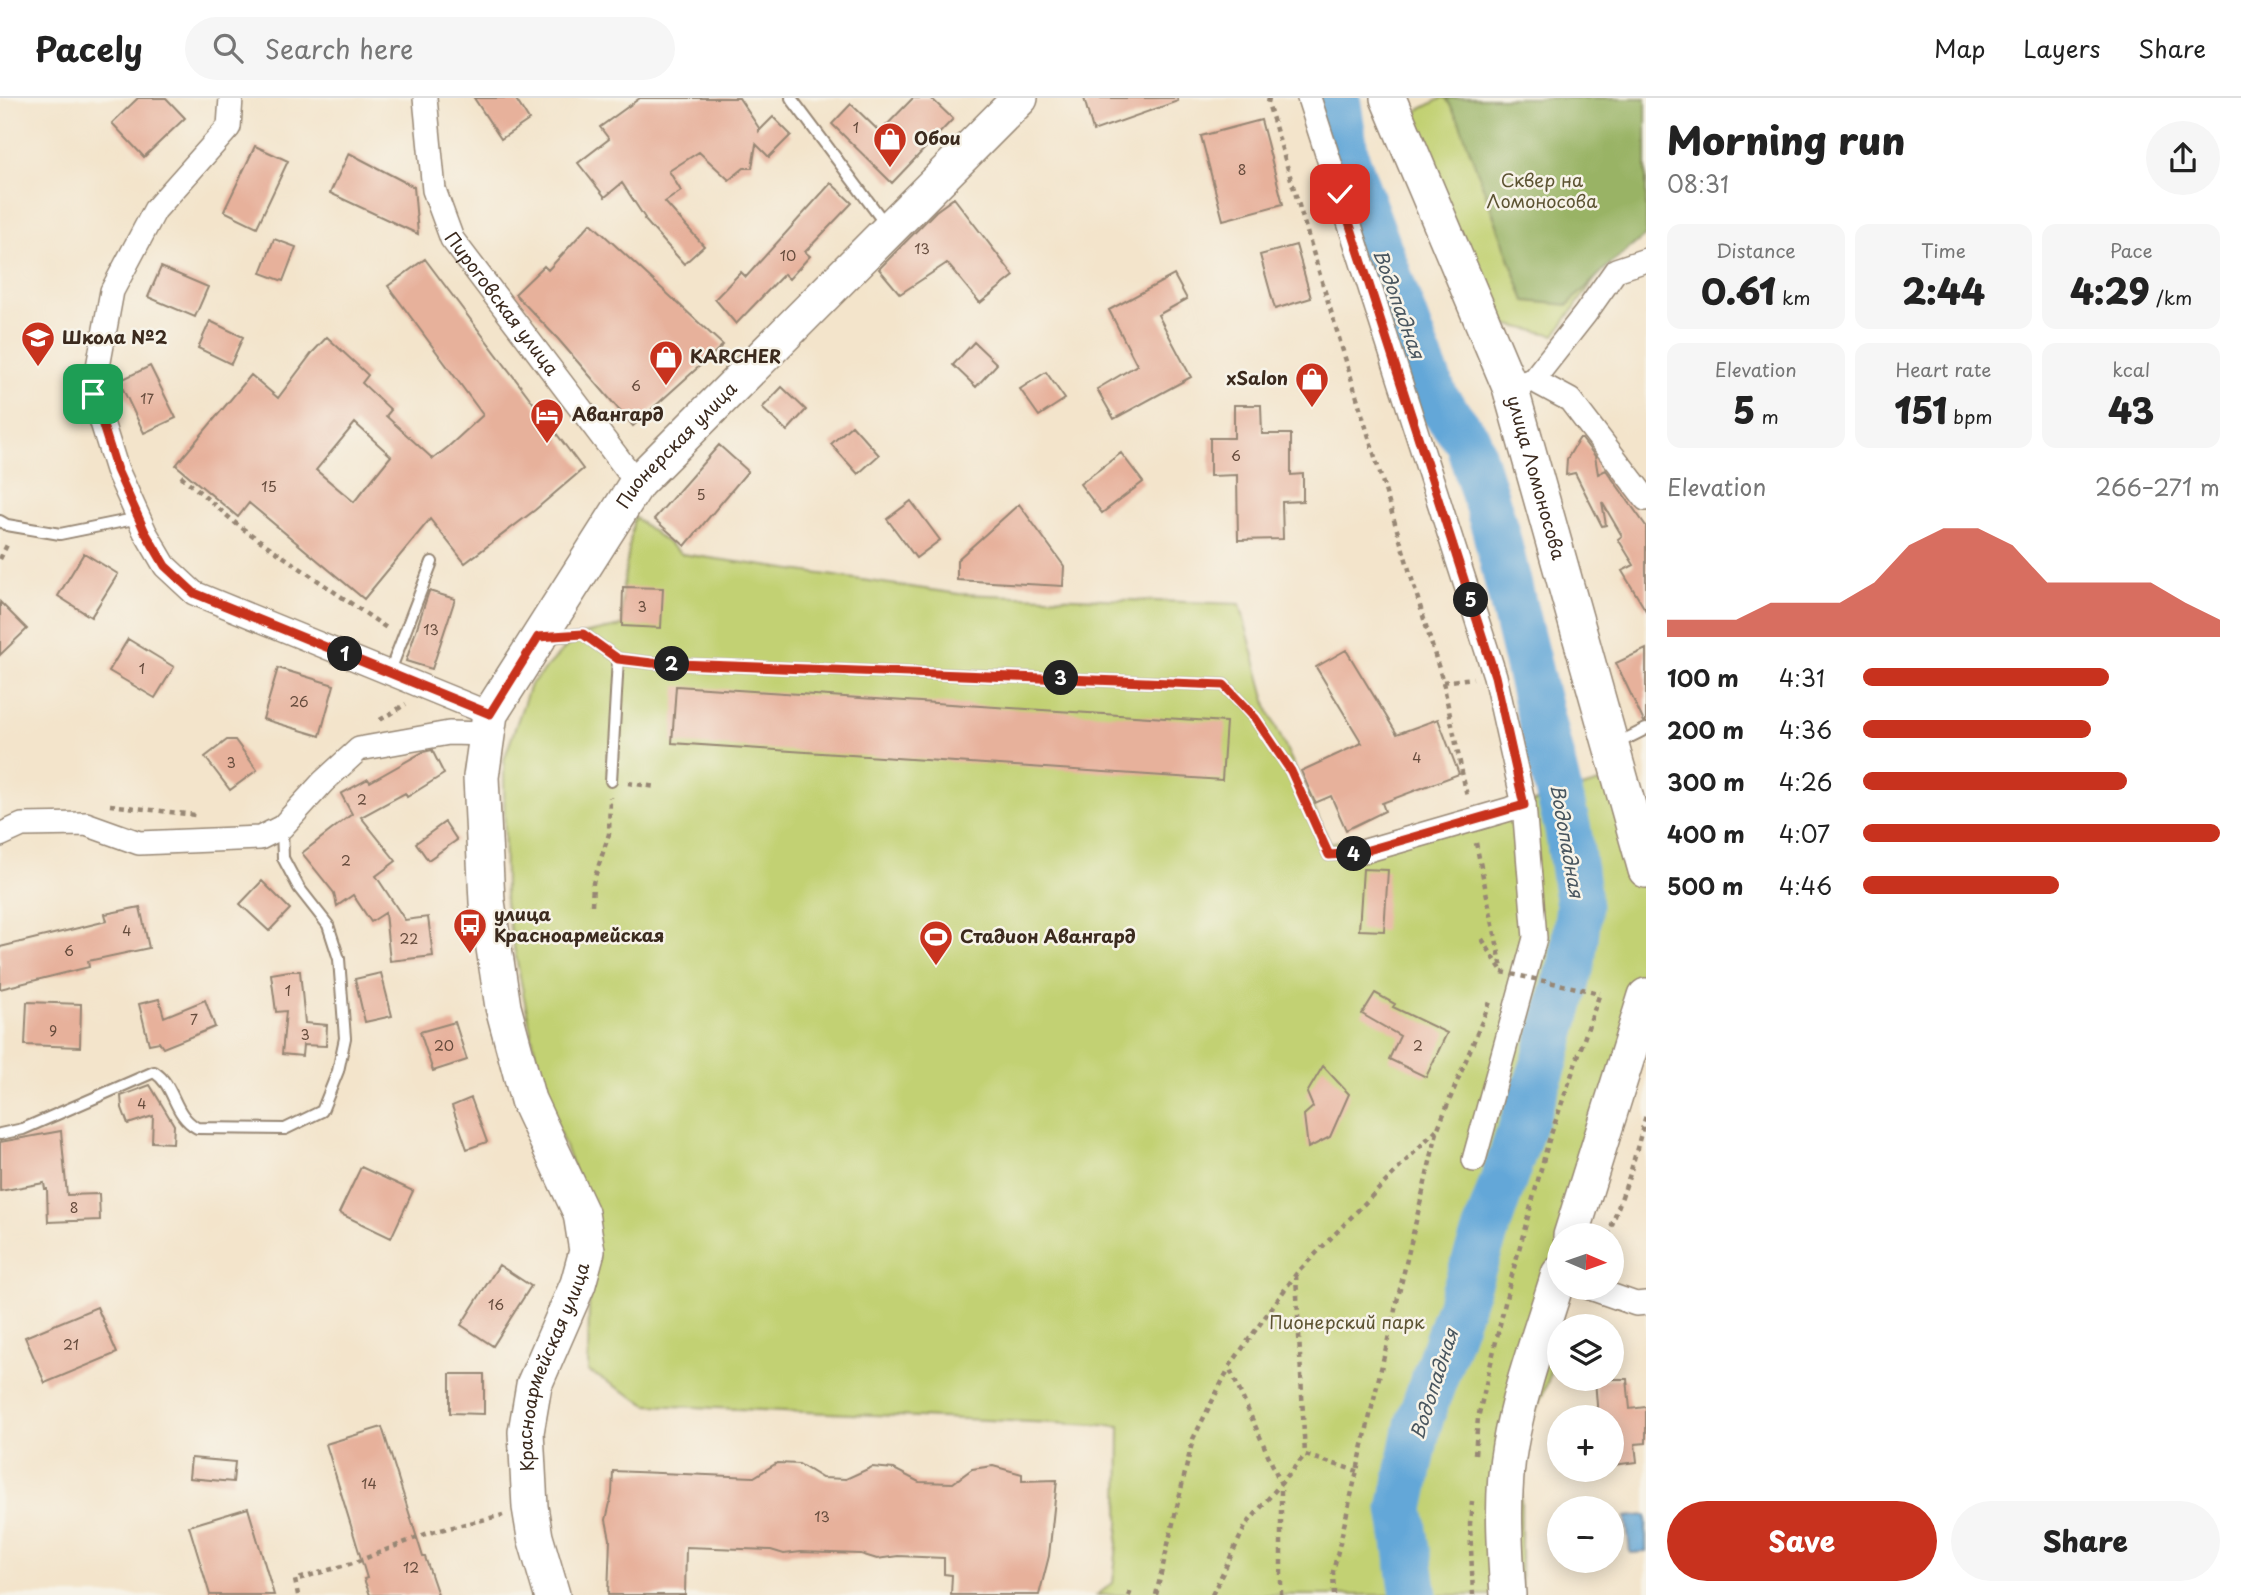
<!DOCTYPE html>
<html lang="en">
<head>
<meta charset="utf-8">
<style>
  :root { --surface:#fff; --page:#f6f6f6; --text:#222; --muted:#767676; --line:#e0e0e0; --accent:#c8321e }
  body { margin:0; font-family:"Playpen Sans",sans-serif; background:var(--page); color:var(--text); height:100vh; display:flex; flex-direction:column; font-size:26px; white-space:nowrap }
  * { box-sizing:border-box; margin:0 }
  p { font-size:23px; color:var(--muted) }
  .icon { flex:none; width:38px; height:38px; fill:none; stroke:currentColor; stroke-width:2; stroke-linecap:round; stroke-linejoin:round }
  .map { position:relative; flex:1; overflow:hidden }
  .drawer { display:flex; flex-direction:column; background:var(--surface); width:595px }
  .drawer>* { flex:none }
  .needle { width:46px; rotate:92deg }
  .fabs { position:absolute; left:1547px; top:1125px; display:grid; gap:14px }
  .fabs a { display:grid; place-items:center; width:77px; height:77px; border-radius:50%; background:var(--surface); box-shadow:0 4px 18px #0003; font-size:35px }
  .pin { position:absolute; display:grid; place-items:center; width:60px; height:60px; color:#fff; margin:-30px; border-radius:14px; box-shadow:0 4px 10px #0006 }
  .km { position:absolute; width:35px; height:35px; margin:-18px; border-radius:50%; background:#222; color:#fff; font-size:19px; line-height:35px; text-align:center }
  .round { display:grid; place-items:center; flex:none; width:74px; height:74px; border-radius:37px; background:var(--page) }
  .head { display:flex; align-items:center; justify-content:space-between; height:119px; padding:0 21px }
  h1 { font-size:38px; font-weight:800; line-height:52px }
  .metrics { display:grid; grid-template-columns:repeat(3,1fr); gap:10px; height:119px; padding:7px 21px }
  .metrics div { display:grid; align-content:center; border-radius:14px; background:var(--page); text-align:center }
  .metrics b { font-size:35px; font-weight:800 }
  .metrics small { font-size:19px; font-weight:400 }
  .metrics p { font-size:19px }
  .chart { height:196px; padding:14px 21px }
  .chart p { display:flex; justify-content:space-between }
  .chart svg { width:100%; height:126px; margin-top:7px; fill:var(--accent); opacity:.7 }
  .button { display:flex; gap:14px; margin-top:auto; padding:14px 21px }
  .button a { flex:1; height:80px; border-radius:42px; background:var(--accent); color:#fff; font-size:28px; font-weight:800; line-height:80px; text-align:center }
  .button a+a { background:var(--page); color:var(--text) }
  ul { padding:0 21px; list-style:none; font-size:23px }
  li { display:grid; grid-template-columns:112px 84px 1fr; align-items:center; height:52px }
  li i { height:18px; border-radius:9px; background:var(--accent) }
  header { display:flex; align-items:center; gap:42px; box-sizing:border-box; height:98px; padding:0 35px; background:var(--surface); border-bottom:2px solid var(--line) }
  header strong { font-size:33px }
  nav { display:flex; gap:38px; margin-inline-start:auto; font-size:24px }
  .search { width:490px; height:63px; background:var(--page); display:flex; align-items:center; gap:18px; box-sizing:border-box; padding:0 24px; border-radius:38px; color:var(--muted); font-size:26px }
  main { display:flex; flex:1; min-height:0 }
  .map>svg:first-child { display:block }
  .green { fill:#c2d173; stroke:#7e7e48; stroke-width:2 }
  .forest { fill:#99b365; stroke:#6a6e42; stroke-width:2 }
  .water { fill:#64a7d8; stroke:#50687b; stroke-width:2 }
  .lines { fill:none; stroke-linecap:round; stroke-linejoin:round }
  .river { stroke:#64a7d8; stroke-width:47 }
  .building { fill:#e7b19b; fill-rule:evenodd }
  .service-casing { stroke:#978774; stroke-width:14 }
  .minor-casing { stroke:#978774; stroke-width:26 }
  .primary-casing { stroke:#978774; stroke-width:38 }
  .path { stroke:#978774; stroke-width:4.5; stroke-dasharray:5 5; stroke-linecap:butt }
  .service { stroke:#fff; stroke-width:10 }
  .minor { stroke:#fff; stroke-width:23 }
  .primary { stroke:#fff; stroke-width:35 }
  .path-bridge { stroke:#978774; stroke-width:4.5; stroke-dasharray:5 5; stroke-linecap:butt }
  .route-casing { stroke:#fff; stroke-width:14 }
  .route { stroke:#c8321e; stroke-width:9 }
  .labels { text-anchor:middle; stroke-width:5; stroke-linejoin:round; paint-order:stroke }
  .number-label { font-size:14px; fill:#664c3d }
  .poi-label { font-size:18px; font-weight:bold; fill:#3b2a1e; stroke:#f7f3e8; text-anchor:start }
  .park-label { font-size:18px; fill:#5d5433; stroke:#f7f3e8 }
  .street-label { font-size:18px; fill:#3b2a1e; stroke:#f7f3e8 }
  .water-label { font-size:19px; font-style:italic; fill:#49565f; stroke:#f7f3e8 }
</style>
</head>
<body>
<header>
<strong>Pacely</strong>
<div class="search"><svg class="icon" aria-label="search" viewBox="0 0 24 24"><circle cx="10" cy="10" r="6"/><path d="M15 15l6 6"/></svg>Search here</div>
<nav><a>Map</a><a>Layers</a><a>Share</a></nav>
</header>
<main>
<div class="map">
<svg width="1646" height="1497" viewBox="0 0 1646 1497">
  <rect width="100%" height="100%" fill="#f7f3e8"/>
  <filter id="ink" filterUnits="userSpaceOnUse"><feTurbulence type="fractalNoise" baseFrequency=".0143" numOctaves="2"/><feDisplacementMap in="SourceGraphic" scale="14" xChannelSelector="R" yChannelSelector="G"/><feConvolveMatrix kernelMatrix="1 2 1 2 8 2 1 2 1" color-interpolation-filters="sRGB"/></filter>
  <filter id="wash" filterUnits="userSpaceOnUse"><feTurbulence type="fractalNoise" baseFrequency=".00686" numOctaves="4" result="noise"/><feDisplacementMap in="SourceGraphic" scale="28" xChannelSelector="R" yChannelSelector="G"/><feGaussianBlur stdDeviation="1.57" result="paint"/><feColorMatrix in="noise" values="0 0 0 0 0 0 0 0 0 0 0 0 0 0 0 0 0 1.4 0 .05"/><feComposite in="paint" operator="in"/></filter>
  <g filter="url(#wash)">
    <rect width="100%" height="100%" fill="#f3e4cb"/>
    <path class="green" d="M1442,0H1646L1624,140L1555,237L1494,224L1411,16Z
      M634,419L682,456L959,496L1240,506L1269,614L1330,745L1344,742L1358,755L1620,679L1646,772V898L1559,1138L1561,1217L1548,1284L1521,1346V1497H1097L1113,1485L1119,1427L1120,1328L648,1307L588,1273L589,1206L597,1134L542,988L505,805L504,662L530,587L565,550L583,536L622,528L623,488Z"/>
    <path class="forest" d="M1446,0H1646V137L1609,167L1568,207L1525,203L1459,23Z"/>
    <path class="water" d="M1646,1417V1454L1630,1455L1626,1419Z"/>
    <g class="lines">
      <path class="river" d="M1337,0L1346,61L1416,253L1436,302L1468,343L1495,431L1568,732L1579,808L1572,864L1545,963L1418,1327L1401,1411L1414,1497"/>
    </g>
    <g id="blocks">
      <path class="building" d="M138,0H166L185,20L144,59L112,25Z
        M474,0H515L529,22L501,41Z
        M640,0H739L759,30V33L773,19L791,37L769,59L756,46L752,70H744L729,82L699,54L669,73L681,93L665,104L704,148L684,166L644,121L645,120L622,85L605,99L578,65L609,41L600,29Z
        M913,0H931L953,21L892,85L832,26L851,6L880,34Z
        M1084,0H1177L1178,3L1093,33Z
        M1261,22L1283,106L1223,122L1201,38Z
        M255,48L288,63L257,129L224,113Z
        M349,55L414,89L418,136L330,95Z
        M831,85L852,105L805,154L810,158L789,181L784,176L736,226L715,201L741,174L746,179Z
        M954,100L1014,178L980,205L947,165L900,196L879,171L936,113Z
        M591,125L723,247L633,328L558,241L515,196L544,168L548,172Z
        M274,141L296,149L283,183L261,175Z
        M1296,147L1311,200L1275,211L1260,157Z
        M425,161L583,371L535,412L465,465L430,421L364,501L249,405L238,419L176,367L251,277L278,300L312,255L327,239L368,277L362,285L391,312L386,318L433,361L448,349L483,317L388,188ZM355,325L391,358L354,404L316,372Z
        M161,169L208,189L195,219L148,199Z
        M1174,177L1187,201L1158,217L1191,279L1114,321L1097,291L1137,267L1109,212Z
        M210,223L243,239L231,266L198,250Z
        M974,244L997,266L976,289L953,267Z
        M150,268L176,320L144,335L119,283Z
        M1046,274L1065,301L1039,318L1020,291Z
        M782,289L806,312L787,333L762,310Z
        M1234,307H1261L1262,336H1291V377L1303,376V403L1282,404L1283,441L1238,442L1237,377L1210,378V340H1234Z
        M852,327L879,357L858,376L831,346Z
        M1579,341H1582L1595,358L1598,376L1606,372L1646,428V513L1622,473L1634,467L1618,441L1622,438L1602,404L1606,427L1602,428L1575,375L1566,377L1567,361Z
        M719,347L748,373L685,448L654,421Z
        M1121,355L1143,384L1102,415L1080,386Z
        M911,403L940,442L916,460L887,421Z
        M1019,406L1064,468L1063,488L957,482V462Z
        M84,455L118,476L91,519L58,498Z
        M623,489L663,490L661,530L622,528Z
        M429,493L455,501L432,571L406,563Z
        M0,504L27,531L0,557Z
        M128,541L174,569L155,600L109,573Z
        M1646,551V623L1644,624L1616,565Z
        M1346,552L1397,636L1438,621L1459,676L1382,705L1385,713L1346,732L1331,698L1315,705L1301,673L1362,645L1316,569Z
        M278,570L334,587L320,638L263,621Z
        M676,588L1226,624L1222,682L672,645Z
        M227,642H235L257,672L230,692L205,659Z
        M432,652L444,676L407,699L405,695L361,719L396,763L376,778L405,822L428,819L433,858L390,863L385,815L371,824L353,797L337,808L334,795L302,755L352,716L341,696L368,681L370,684L423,654Z
        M445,724L457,742L428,762L416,745Z
        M1363,771L1388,772L1384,833L1359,832Z
        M262,783L290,811L269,833L240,806Z
        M140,809L149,850L88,863L89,869L0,891V849L107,823L105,816Z
        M289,873H300L305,925L327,927L326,948L303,947L302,958L282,956L286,913L276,914L271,876Z
        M381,875L392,918L365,924L355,881Z
        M1375,895L1395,906L1393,909L1447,935L1426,979L1389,961L1400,938L1362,916Z
        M159,901L164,919L205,902L215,929L163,950L159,944L149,946L139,906Z
        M27,904L81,906L80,949L25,947Z
        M455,924L467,962L433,973L420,934Z
        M1323,968L1349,996L1330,1039L1308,1050L1304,1017L1313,1009L1307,995Z
        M150,987L174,1027L173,1045L152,1044L153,1018L128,1026L122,1010L121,998Z
        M471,1000L487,1044L467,1051L452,1008Z
        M61,1033L67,1097L99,1096L100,1122L48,1124L47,1091H45L44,1085L0,1093V1044Z
        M361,1069L413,1093L391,1140L339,1115Z
        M499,1167L531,1188L493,1248L461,1227Z
        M97,1209L117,1255L45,1285L25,1239Z
        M450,1276H484V1316L450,1315Z
        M1595,1281H1627L1630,1311L1646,1309V1345L1635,1346L1637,1364L1612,1367V1320H1598Z
        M382,1329L423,1459H425L438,1497H370L364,1481L367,1480L326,1346Z
        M191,1360L235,1364L233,1384L189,1380Z
        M777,1365L799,1366L822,1380L846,1381L872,1369L894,1371L919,1384L953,1385L972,1371L993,1368L1022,1376V1383L1057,1382L1049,1458L1039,1497H951L952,1477L944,1476V1460L898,1458L877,1461L861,1456L801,1454L784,1456L771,1452L686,1449L685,1497H608L610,1441L606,1422L612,1396L613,1373L754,1379Z
        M248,1410L274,1497H210L189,1428Z"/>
    </g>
  </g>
  <g filter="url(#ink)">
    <use href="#blocks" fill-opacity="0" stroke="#978774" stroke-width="2"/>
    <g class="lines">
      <g class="service-casing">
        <path id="service" d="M791,0L886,127
          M0,423L7,427L60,436L139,420
          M548,539L583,536L618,561L652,565L1224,587L1255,620L1291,673L1329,757L1358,755
          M390,573L432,464
          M1614,647L1646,631
          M611,683L618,561
          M0,1036L23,1031L154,974C176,988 172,1016 197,1030L285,1031L322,1013L338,973L345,940L339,861L328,827L299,790L283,760L282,729"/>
      </g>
      <g class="minor-casing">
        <g id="minor">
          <path d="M231,0L229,29L155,112L112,193L93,296L117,372L145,434L165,468L194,495L490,616"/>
          <path id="s1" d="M425,0L434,92L452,141L637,385"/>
          <path d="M1309,0L1495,578L1524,707L1535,840L1474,1062"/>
          <path d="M1533,282L1585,216L1616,172L1646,162"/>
          <path d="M1510,289L1533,282L1570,302L1646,401"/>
          <path d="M0,737L22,727L86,726L139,745L260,740L282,729L323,684L359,651L449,635L487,636"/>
          <path d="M1358,755L1524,707"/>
          <path d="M1590,1190L1636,1206L1646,1205"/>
        </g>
      </g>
      <g class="primary-casing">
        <g id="primary">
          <path id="s2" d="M1388,0L1510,289L1646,772"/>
          <path d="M1571,1138L1646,898"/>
          <path id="s3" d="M552,1497L535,1439L530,1409L526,1334L534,1287L578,1186L587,1153L581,1115L528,1002L503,909L487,804L481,679L490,616L637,385L1020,0"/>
          <path d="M1508,1497C1505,1448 1501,1396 1510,1347C1520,1289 1542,1232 1559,1176"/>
        </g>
      </g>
      <path class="path" d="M1269,0L1268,5L1443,584L1473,580
        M181,378L239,428L388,531
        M0,461L8,445
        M1443,584L1467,698
        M380,622L406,606
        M628,685L657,689
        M110,707L195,717
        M1476,745L1502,870
        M592,807L593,785L609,736L610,699
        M1482,841L1502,873
        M1608,1138L1630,1076L1646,1017
        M1296,1177L1305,1357
        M1475,1356L1478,1320L1509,1188L1549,1042L1600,895
        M1472,1403L1470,1426L1473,1497
        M1127,1495L1132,1497
        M298,1497L295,1482L356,1464L428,1435L503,1417
        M1156,1497L1193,1341L1229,1270
        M1212,1497L1246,1427L1305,1357L1357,1373
        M1281,1497V1386L1229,1269L1296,1176L1437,1031
        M1334,1497L1333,1474L1438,1030L1490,904"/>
      <use href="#service" class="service"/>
      <use href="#minor" class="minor"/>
      <use href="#primary" class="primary"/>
      <path class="path-bridge" d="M1502,874L1600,895"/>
    </g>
  </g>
  <g class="lines" filter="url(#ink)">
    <g class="route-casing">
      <path id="route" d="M93,296L117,372L145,434L165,468L194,495L490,616L538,539L583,536L618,561L652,565L1224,587L1255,620L1291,673L1329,757L1358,755L1524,707L1495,578L1340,96"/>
    </g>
    <use href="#route" class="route"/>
  </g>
  <defs>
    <g id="shop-pin" transform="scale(1.75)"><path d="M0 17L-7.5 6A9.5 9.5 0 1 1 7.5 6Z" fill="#c8321e" stroke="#f7f3e8"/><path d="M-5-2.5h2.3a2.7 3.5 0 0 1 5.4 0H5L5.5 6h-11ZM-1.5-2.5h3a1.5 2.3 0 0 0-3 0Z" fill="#fff"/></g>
    <g id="school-pin" transform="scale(1.75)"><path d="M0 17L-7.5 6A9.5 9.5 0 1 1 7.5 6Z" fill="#c8321e" stroke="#f7f3e8"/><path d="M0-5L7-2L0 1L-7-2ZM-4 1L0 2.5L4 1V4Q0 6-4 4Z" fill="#fff"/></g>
    <g id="hotel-pin" transform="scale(1.75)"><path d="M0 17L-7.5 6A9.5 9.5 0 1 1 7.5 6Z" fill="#c8321e" stroke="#f7f3e8"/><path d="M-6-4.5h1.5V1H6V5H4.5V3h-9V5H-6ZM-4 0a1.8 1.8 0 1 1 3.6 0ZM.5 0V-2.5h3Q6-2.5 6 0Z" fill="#fff"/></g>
    <g id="bus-pin" transform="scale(1.75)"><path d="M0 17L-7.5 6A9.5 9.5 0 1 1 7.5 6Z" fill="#c8321e" stroke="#f7f3e8"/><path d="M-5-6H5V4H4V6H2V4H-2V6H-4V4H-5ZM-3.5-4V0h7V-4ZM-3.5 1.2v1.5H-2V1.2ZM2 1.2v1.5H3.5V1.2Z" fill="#fff"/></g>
    <g id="stadium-pin" transform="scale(1.75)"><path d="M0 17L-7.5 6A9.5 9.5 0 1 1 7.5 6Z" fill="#c8321e" stroke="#f7f3e8"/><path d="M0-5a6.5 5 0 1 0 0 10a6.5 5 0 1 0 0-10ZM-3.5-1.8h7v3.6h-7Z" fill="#fff"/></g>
  </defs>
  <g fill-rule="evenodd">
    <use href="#shop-pin" x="890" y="41"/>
    <use href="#school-pin" x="38" y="240"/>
    <use href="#shop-pin" x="666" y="259"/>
    <use href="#shop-pin" x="1312" y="281"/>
    <use href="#hotel-pin" x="547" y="317"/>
    <use href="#bus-pin" x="470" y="827"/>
    <use href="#stadium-pin" x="936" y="839"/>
  </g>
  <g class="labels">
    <g class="number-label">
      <text x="856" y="35">1</text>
      <text x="1242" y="77">8</text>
      <text x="922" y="156">13</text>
      <text x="788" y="163">10</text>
      <text x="636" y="293">6</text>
      <text x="147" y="306">17</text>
      <text x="1236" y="363">6</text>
      <text x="269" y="394">15</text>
      <text x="701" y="402">5</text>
      <text x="642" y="514">3</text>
      <text x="431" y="537">13</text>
      <text x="142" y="576">1</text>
      <text x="299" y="609">26</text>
      <text x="1417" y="665">4</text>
      <text x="231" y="670">3</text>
      <text x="362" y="707">2</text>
      <text x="346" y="768">2</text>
      <text x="127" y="838">4</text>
      <text x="409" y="846">22</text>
      <text x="69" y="858">6</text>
      <text x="288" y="898">1</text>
      <text x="194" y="927">7</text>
      <text x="53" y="938">9</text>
      <text x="305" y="942">3</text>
      <text x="444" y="953">20</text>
      <text x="1418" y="953">2</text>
      <text x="142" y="1011">4</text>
      <text x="74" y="1115">8</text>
      <text x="496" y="1212">16</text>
      <text x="71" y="1252">21</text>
      <text x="369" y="1391">14</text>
      <text x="822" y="1424">13</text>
      <text x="411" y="1475">12</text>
    </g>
    <g class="poi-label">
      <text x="914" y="47">Обои</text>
      <text x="62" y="246">Школа №2</text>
      <text x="690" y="265">KARCHER</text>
      <text x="1288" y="287" text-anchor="end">xSalon</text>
      <text x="572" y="323">Авангард</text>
      <text x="494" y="823">улица<tspan x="494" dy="21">Красноармейская</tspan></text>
      <text x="960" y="845">Стадион Авангард</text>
    </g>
    <g class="park-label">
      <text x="1542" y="89">Сквер на<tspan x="1542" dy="21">Ломоносова</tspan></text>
      <text x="1347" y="1231">Пионерский парк</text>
    </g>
    <g class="street-label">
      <text dy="6" stroke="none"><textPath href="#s1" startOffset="226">Пироговская улица</textPath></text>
      <text dy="6" stroke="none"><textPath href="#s3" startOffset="1241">Пионерская улица</textPath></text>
      <text dy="6" stroke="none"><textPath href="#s2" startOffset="408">улица Ломоносова</textPath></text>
      <text dy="6" stroke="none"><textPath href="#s3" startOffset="236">Красноармейская улица</textPath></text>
    </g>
    <g class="water-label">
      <text transform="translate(1399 206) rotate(70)" y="7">Водопадная</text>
      <text transform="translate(1567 743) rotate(80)" y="7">Водопадная</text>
      <text transform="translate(1434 1286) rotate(-72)" y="7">Водопадная</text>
    </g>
  </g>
</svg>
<div class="fabs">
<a><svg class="needle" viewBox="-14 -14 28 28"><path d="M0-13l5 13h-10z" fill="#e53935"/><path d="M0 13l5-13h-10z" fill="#767676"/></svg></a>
<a><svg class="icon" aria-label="layers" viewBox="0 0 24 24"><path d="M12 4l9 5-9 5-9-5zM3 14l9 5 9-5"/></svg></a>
<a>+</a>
<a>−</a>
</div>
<div class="pin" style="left:93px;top:296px;background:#1e9e55"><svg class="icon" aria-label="arrive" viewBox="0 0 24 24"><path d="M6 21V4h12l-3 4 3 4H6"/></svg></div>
<div class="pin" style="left:1340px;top:96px;background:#d93025"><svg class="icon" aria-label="check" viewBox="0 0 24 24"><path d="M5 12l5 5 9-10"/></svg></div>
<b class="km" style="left:345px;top:556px">1</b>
<b class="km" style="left:672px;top:566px">2</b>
<b class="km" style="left:1061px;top:580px">3</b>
<b class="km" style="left:1354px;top:756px">4</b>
<b class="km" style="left:1471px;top:502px">5</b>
</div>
<section class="drawer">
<div class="head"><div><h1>Morning run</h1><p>08:31</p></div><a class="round"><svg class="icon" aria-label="share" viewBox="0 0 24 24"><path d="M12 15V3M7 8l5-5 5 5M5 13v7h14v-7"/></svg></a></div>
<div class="metrics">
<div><p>Distance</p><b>0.61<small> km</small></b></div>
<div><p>Time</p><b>2:44</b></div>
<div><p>Pace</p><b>4:29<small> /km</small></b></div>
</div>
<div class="metrics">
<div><p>Elevation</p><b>5<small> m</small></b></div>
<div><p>Heart rate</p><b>151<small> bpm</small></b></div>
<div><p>kcal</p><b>43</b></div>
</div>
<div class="chart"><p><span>Elevation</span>266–271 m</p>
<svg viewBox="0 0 160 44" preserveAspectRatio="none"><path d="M0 44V38L10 38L20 38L30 32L40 32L50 32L60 25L70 12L80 6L90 6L100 12L110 25L120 25L130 25L140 25L150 32L160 38V44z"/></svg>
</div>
<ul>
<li><b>100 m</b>4:31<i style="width:69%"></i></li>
<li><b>200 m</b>4:36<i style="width:64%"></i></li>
<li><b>300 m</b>4:26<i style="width:74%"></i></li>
<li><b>400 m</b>4:07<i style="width:100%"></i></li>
<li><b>500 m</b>4:46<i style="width:55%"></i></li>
</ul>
<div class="button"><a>Save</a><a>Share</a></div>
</section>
</main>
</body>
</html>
